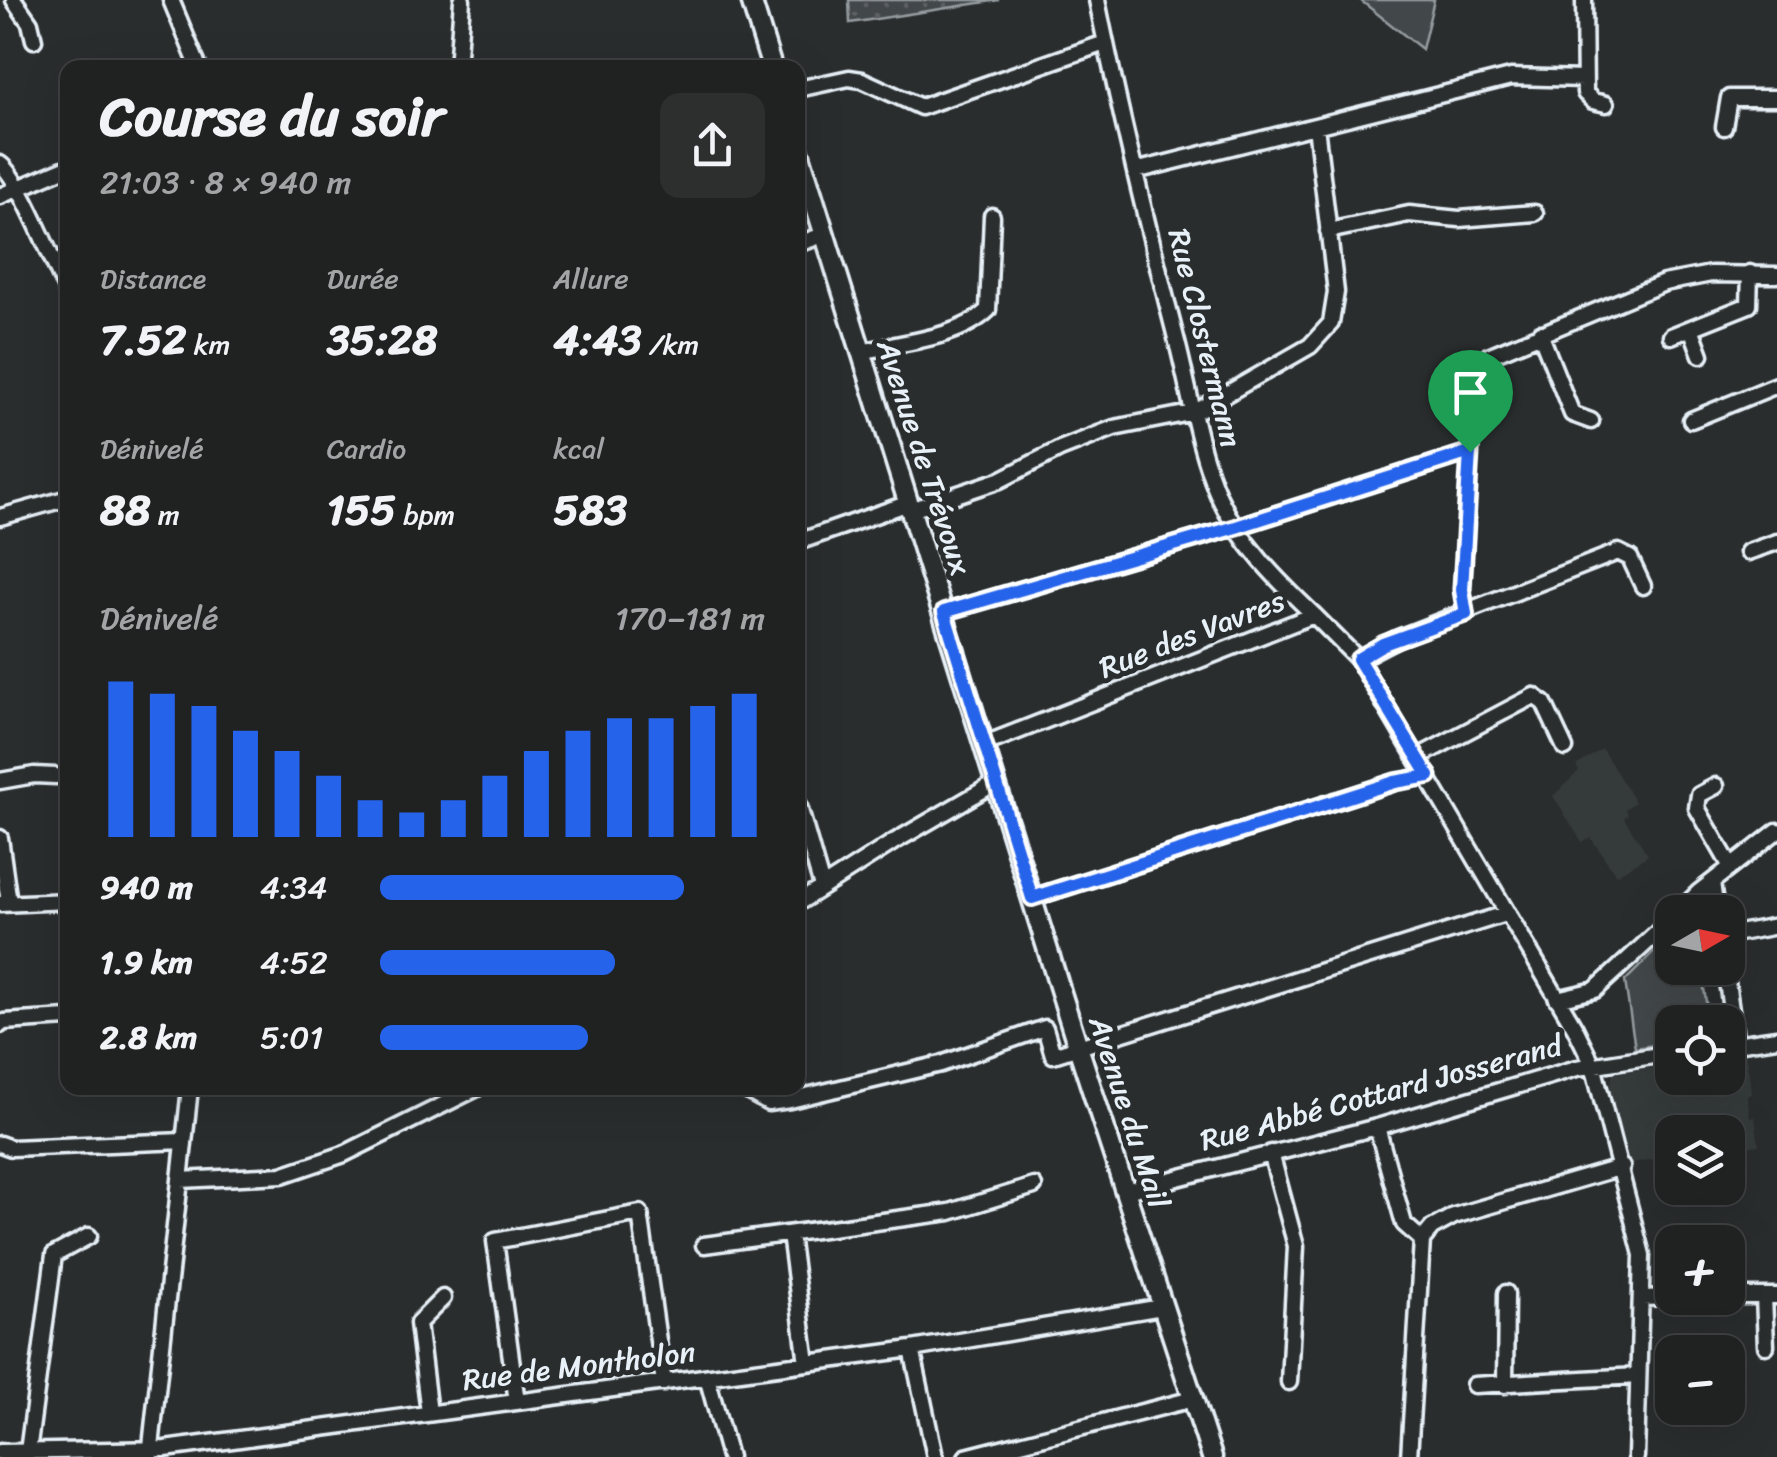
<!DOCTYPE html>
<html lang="fr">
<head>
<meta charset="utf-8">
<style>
  :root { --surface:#202222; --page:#2d2f2f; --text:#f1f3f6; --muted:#a2a4a5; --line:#3d3f40; --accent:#2563eb }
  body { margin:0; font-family:Sriracha,sans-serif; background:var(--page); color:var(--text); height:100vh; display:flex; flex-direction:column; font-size:38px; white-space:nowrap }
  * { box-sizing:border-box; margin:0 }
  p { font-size:32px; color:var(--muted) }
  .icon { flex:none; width:55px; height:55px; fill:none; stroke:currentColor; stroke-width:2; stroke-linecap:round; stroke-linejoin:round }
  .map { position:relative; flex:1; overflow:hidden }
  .drawer { position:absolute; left:60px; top:60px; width:745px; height:1035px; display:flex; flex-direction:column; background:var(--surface); border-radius:20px; box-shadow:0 10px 40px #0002,0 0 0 2px var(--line) }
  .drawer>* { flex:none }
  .needle { width:65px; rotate:81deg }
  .tools { position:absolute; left:1655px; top:895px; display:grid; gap:20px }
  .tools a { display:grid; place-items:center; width:90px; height:90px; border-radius:20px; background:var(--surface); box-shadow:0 10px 40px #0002,0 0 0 2px var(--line); font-size:50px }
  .pin { position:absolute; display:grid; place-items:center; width:85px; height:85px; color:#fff; margin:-102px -42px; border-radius:50% 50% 50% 0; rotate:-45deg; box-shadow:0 0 10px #0007 }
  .pin .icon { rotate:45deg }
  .round { display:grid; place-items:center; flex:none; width:105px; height:105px; border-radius:20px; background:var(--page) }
  .overview { display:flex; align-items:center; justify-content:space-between; height:170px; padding:0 40px }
  h1 { font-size:55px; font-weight:700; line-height:75px }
  .stats { display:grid; grid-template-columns:repeat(3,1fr); gap:15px; height:170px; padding:10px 40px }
  .stats div { display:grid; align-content:center }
  .stats b { font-size:42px; font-weight:700 }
  .stats small { font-size:28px; font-weight:400 }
  .stats p { font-size:28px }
  .chart { height:280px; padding:20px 40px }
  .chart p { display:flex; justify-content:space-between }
  .chart svg { width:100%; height:180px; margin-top:10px; stroke:var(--accent); stroke-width:6 }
  ul { padding:0 40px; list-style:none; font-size:32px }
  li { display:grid; grid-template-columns:160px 120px 1fr; align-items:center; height:75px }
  li i { height:25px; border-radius:12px; background:var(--accent) }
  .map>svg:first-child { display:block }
  .built { fill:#363a3b }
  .grass { fill:url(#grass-dots); stroke:#959ca0; stroke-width:2.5 }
  .green { fill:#424648; stroke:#959ca0; stroke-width:2.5 }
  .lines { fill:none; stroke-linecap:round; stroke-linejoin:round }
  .minor-casing { stroke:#e8f1f8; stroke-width:21 }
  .major-casing { stroke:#e8f1f8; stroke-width:25 }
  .minor { stroke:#2a2d2e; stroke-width:14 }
  .major { stroke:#2a2d2e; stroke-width:18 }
  .route-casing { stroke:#fff; stroke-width:20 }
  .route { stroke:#2563eb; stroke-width:12 }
  .labels { text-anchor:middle; stroke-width:10; stroke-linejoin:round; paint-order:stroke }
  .street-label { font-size:30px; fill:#e8f1f8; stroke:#2a2d2e }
</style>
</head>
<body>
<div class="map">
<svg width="1777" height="1457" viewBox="0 0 1777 1457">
  <defs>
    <pattern id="grass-dots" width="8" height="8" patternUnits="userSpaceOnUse" patternTransform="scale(2.5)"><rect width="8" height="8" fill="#424648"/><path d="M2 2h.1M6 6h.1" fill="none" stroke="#5d6163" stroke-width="1.8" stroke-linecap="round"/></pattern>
  </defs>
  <rect width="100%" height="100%" fill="#2a2d2e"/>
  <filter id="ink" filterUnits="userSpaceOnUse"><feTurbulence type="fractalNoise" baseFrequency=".01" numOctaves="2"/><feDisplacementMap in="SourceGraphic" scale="20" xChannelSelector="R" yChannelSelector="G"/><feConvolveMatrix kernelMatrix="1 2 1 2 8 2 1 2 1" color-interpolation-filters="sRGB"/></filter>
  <g filter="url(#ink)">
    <path class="built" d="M1602,749L1635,802L1625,809L1628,814L1624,818L1648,855L1616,875L1591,838L1582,842L1553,796L1579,771L1576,766Z
      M1746,1055L1752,1094L1747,1095L1750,1117H1755L1759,1145L1728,1149V1132H1672V1157L1630,1163L1609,1089L1613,1074L1672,1065V1078H1728V1058Z"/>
    <path class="grass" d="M849,0H999L850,23Z"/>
    <path class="green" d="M1361,0H1434L1422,49L1360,0Z
      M1672,934V968H1701L1709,1022H1672V1042L1635,1048L1625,981Z"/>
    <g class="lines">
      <g class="minor-casing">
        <path id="minor" d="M14,0L30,23L34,40
          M171,0L199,68
          M1097,0C1120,115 1148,229 1177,342C1190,393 1198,449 1219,497C1240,543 1278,581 1314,615
          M1584,0L1585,93L1593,101L1606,104
          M457,68L462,0
          M798,89L849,78L862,80L921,107L1105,43
          M1724,127L1729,98H1777
          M0,164C20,178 54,266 68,293
          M1135,171L1511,77L1584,79
          M0,196L68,167
          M1328,231L1409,214L1459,219L1535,213
          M798,244L826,234
          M1540,333L1572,414L1591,421
          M1671,336L1691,328
          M861,352C902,342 958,339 988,310L992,216
          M1701,355L1691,328L1749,305L1750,273
          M1691,420L1777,385
          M911,510L1000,480L1060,449L1114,428L1195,412L1310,346L1331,323L1336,292L1316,126
          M0,517L68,498
          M798,542L909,503
          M1748,552L1777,542
          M945,612L1236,527L1470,452L1474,387L1481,359L1664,283L1711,274L1777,275
          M1466,614L1462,589L1470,452
          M1358,659L1398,638L1618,552L1630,558L1643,586
          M985,744L1314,615L1358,659L1575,1028L1593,1065L1642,1255L1636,1457
          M1418,757L1534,696L1544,703L1565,748
          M0,781L34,775L56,776
          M1716,786L1699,795L1697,808L1731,867
          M798,803L822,887
          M0,838L9,903
          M1712,882L1716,912
          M1032,898L1395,782L1429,776
          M798,903L892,843L997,782
          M0,904L68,901
          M1679,912L1699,892L1777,831
          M1728,935L1777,926
          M1725,968L1736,1044
          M1557,999L1595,990L1672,919
          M0,1025L4,1022L68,1018
          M1728,1045L1777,1038
          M742,1088L768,1103L790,1100L941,1064L1045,1028L1053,1055L1508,913
          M1377,1127L1404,1224L1422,1240
          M0,1144L11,1148L184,1141
          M1271,1153L1296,1246L1289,1382
          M180,1180L282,1175L344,1154L477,1088
          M1126,1191L1377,1127L1577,1068L1672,1053
          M790,1234L807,1363
          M704,1245L950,1212L1034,1186
          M1728,1296H1777
          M1764,1296L1766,1346
          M1641,1298L1672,1297
          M912,1349L935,1457
          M707,1377L729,1457
          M1474,1385L1638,1376
          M1505,1385L1506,1293
          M517,1402L495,1241L640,1213L664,1383
          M429,1413L418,1323L443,1298
          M0,1452L165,1449L912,1349L1162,1307
          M28,1452L54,1255L89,1236
          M150,1456L190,1088
          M966,1457L1193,1399
          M1409,1457L1422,1240L1432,1228L1454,1216L1622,1167"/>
      </g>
      <g class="major-casing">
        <path id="major" d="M751,0L772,68
          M798,149L1078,1047L1212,1457"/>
      </g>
      <use href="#minor" class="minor"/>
      <use href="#major" class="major"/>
    </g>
  </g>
  <g class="lines" filter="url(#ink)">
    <g class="route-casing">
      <path id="route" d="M1470,452L1462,590L1466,614L1383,644L1358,659L1429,776L1395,782L1032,898L944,612L1236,527Z"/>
    </g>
    <use href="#route" class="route"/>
  </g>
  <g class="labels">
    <g class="street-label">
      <text transform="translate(1205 338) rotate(76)" y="10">Rue Clostermann</text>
      <text transform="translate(924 457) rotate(72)" y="10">Avenue de Trévoux</text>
      <text transform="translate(1192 634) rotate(-21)" y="10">Rue des Vavres</text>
      <text transform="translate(1381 1093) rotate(-15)" y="10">Rue Abbé Cottard Josserand</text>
      <text transform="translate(1129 1112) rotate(72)" y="10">Avenue du Mail</text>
      <text transform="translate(579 1366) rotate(-7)" y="10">Rue de Montholon</text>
    </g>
  </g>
</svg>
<div class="tools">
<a><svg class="needle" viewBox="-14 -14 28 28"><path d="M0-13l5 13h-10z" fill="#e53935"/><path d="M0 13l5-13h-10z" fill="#a2a4a5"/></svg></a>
<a><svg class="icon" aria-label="locate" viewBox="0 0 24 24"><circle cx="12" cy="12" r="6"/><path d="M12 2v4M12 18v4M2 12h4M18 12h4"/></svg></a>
<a><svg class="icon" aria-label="layers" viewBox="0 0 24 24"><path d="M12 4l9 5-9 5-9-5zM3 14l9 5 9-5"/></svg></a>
<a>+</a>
<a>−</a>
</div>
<div class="pin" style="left:1470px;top:452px;background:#1e9e55"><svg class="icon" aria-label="arrive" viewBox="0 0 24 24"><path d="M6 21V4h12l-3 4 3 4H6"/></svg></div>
<section class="drawer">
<div class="overview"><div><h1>Course du soir</h1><p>21:03 · 8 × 940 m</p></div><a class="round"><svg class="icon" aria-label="share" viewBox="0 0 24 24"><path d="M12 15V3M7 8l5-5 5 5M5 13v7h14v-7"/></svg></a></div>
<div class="stats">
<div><p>Distance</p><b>7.52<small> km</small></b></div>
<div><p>Durée</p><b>35:28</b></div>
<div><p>Allure</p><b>4:43<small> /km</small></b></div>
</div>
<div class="stats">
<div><p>Dénivelé</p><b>88<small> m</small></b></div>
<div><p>Cardio</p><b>155<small> bpm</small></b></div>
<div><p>kcal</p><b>583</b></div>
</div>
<div class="chart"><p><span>Dénivelé</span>170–181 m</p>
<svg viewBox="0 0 160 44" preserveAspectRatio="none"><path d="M5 44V6M15 44V9M25 44V12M35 44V18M45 44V23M55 44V29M65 44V35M75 44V38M85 44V35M95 44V29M105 44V23M115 44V18M125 44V15M135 44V15M145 44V12M155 44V9"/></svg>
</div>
<ul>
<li><b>940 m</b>4:34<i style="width:79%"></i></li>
<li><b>1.9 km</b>4:52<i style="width:61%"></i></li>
<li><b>2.8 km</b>5:01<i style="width:54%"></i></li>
</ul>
</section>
</div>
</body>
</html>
